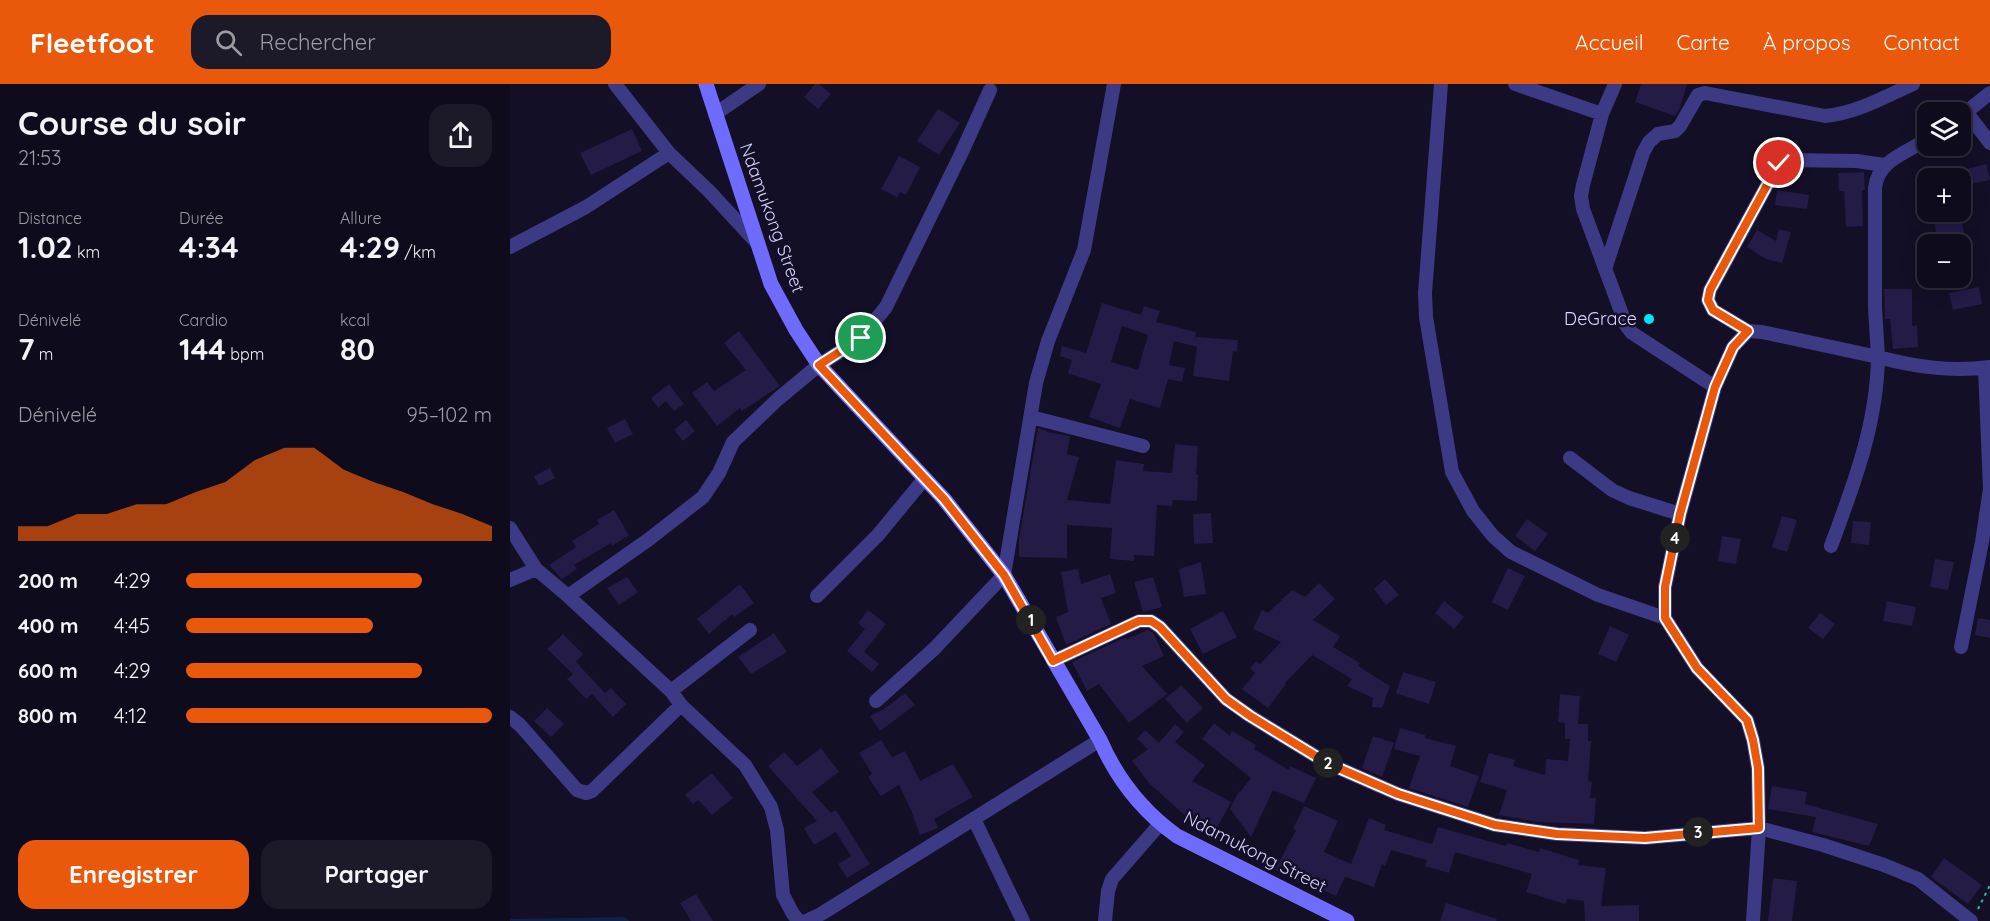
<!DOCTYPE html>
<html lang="fr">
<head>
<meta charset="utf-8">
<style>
  :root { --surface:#0e0b1c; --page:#1c1929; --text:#f1f3f6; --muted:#9b9ba3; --line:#2e2b3b; --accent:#ea580c }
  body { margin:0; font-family:Quicksand,sans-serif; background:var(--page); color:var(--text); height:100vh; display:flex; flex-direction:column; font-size:22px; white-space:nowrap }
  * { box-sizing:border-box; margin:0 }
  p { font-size:20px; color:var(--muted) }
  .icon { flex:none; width:33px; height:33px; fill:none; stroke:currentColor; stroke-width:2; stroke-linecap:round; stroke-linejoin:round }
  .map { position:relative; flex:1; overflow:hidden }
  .panel { display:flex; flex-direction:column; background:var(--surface); width:510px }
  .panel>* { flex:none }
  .fabs { position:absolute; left:1407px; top:18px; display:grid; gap:12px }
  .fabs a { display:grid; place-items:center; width:54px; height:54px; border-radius:12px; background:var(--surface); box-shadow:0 3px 15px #0003,0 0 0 2px var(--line); font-size:30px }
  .pin { position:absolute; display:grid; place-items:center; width:51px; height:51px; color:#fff; margin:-26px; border:3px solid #fff; border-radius:50%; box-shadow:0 2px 6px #0007 }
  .km { position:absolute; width:30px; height:30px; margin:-15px; border-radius:50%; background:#222; color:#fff; font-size:16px; line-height:30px; text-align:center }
  .round { display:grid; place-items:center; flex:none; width:63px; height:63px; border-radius:18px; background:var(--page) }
  .head { display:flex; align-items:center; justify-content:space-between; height:102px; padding:0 18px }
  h1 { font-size:33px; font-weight:700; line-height:45px }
  .stats { display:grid; grid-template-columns:repeat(3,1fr); gap:9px; height:102px; padding:6px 18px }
  .stats div { display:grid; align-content:center }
  .stats b { font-size:30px; font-weight:700 }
  .stats small { font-size:16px; font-weight:400 }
  .stats p { font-size:16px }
  .chart { height:168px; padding:12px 18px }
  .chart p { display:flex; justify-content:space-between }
  .chart svg { width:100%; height:108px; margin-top:6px; fill:var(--accent); opacity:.7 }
  .action { display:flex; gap:12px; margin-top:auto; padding:12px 18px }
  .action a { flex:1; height:69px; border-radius:18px; background:var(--accent); color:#fff; font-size:24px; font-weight:700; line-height:69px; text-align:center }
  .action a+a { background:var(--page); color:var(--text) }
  ul { padding:0 18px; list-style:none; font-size:20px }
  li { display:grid; grid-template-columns:96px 72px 1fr; align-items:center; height:45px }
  li i { height:15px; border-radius:8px; background:var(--accent) }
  header { display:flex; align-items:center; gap:36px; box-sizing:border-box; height:84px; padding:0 30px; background:var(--accent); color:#fff }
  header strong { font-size:28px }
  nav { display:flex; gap:33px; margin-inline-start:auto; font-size:21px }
  .search { width:420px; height:54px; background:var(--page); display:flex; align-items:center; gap:15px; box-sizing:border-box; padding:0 21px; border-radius:18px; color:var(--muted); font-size:22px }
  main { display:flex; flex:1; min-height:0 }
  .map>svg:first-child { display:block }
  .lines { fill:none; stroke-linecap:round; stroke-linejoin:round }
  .stream { stroke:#0c2248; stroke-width:4 }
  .building { fill:#241b47; fill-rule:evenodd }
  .path { stroke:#2fb8b0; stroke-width:2; stroke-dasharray:3 4.5; stroke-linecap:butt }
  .street { stroke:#3d3a85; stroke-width:14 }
  .secondary { stroke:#6f6bff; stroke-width:15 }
  .route-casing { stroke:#fff; stroke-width:12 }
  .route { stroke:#ea580c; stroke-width:8 }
  .poi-dot { fill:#00e5ff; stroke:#130f26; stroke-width:2 }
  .labels { text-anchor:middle; stroke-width:5; stroke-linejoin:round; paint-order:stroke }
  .street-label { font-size:18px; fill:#d9d4ff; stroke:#130f26 }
  .poi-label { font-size:18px; fill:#d9d4ff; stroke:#130f26; text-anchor:end }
</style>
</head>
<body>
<header>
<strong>Fleetfoot</strong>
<div class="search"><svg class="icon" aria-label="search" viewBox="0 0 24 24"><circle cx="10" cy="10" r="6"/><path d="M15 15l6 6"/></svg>Rechercher</div>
<nav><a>Accueil</a><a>Carte</a><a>À propos</a><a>Contact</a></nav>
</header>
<main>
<section class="panel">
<div class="head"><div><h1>Course du soir</h1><p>21:53</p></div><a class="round"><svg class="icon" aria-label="share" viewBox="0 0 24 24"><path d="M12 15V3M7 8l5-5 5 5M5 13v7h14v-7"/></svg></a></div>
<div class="stats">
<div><p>Distance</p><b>1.02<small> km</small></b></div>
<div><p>Durée</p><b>4:34</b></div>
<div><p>Allure</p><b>4:29<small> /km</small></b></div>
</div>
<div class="stats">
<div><p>Dénivelé</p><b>7<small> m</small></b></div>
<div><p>Cardio</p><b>144<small> bpm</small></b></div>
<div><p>kcal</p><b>80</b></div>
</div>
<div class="chart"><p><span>Dénivelé</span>95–102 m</p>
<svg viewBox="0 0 160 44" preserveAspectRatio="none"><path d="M0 44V38L10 38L20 33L30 33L40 29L50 29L60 24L70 20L80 11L90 6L100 6L110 15L120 20L130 24L140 29L150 33L160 38V44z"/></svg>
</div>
<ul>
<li><b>200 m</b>4:29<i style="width:77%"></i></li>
<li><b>400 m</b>4:45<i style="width:61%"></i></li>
<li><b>600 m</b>4:29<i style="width:77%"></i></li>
<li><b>800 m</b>4:12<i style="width:100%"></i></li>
</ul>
<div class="action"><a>Enregistrer</a><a>Partager</a></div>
</section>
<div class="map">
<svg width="1480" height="837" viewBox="0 0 1480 837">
  <rect width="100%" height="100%" fill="#130f26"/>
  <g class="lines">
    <path class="stream" d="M0,837L114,835L117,837"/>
  </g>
  <path class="building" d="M305,0H309L321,10L308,25L294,13Z
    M1131,0H1177L1170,24L1165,32L1125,18Z
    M428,25L450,39L429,71L407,57Z
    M122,45L132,67L81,91L70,69Z
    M389,72L410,83L396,111L390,108L387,113L371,105Z
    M1476,80L1480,96L1452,102L1449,87Z
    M1354,88L1355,106H1352L1353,142L1336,143L1334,107H1329L1328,89Z
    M1267,106L1299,111L1297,125L1265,121Z
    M1452,137L1455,158L1427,160L1425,140Z
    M1269,145L1281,148L1272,179L1256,175L1237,163L1247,146L1266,157Z
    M1469,203L1472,220L1443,226L1439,209Z
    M1374,205H1402V242L1407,241L1408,263L1383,265L1380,235H1375Z
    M592,219L631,231L634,222L650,227L646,238L686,248L685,253L728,256L727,268L723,267L719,297L683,292L687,263L664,257L659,281L675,284L672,298L658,295L650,324L620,315L610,344L579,333L591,300L558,289L562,276L550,272L552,262L576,269ZM612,242L638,251L628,286L601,278Z
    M229,247L270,302L232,327L230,324L207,342L182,309L197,298L204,307L236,286L214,259Z
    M159,300L174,320L164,327L156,317L148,324L141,314Z
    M115,335L123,350L105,359L97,344Z
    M176,336L185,347L173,357L164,346Z
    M528,344L537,347V348L560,352L557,370L569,373L557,416L600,420L606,376L634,380L633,387L662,389L665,360L688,362L686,391H688L687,417L663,416L662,422L647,421L644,472L624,471V477L600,475L602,444L557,441V474L509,473V455Z
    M40,384L45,394L29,402L24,392Z
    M104,426L119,451L102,462L101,459L64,481L67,485L52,495L39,481L66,463L62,457L89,440L87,436Z
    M701,429L703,459L684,460L683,430Z
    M1272,432L1287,436L1277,468L1262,463Z
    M1017,435L1038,450L1025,467L1005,452Z
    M1343,437L1361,438L1359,461L1341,459Z
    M1212,452L1231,455L1226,480L1208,477Z
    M1425,475L1444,478L1438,506L1420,503Z
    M691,478L696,510L674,513L669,485Z
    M998,484L1015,492L998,526L982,518Z
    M568,485L571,500L600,490L606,509L591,514L601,540L556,561L546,533L558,528L551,488Z
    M117,493L128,508L109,521L97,504Z
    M643,493L652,523L633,528L624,498Z
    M875,495L889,511L876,521L864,505Z
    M809,499L825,515L803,536L830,552L823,563L850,579L848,582L880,602L872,624L862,623L863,614L837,602L842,595L802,571L775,599L776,600L758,624L732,605L745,589L740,584L746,577L750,580L771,558L743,545L752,526L758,529L782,506L795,513Z
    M230,500L244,519L224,533L222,530L199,550L187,535Z
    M934,517L954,533L944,545L925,529Z
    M1377,517L1406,523L1402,542L1373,537Z
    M358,526L376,540L354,568L369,580L362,588L337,567L355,545L348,539Z
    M713,527L727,553L693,570L680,545Z
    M1310,529L1325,540L1313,555L1298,544Z
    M1468,534L1480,536V554L1465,551Z
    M1100,542L1119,551L1106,578L1088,570Z
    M638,546L644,550L654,572L632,582L657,610L619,639L589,600L577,607L562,578L616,553L617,555Z
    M264,549L277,568L241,590L228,573Z
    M53,550L73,570L66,578L95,609L101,604L116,620L103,633L82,610L76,615L57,595L63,590L37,565Z
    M893,588L926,598L919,620L886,609Z
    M671,601L693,624L677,639L655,615Z
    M395,609L405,621L370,647L360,632L374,625Z
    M1050,610L1070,612L1068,640H1078V657H1081L1078,697L1082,698L1080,714H1086L1084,740L1028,738L989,731L997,706L970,698L979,669L1005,676L1003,682L1035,691L1036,675L1058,677L1060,655H1055V639L1048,638Z
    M37,624L54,640L41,653L24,637Z
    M704,639L720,652L722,647L746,661L744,665L779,686L780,682L806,694L794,719L763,706L741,753L720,725L729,707L730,708L741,694L692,655Z
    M665,640L674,648L665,658L695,681L682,697L721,718L701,755L640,700L622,677L638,665L627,655L635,646L649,659Z
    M890,644L915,651V654L946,662L940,682L969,692L958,723L899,704L910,672L884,665Z
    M863,652L884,659L872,693L852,684Z
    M371,656L382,673L395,667L410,697L443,680L463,713L424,735L428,744L410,751L401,726L389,701L371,712L358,693L362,690L349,669Z
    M311,664L329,688L302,708L321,729L326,726L360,780L337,794L328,780L341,772L326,748L304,761L294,744L307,737L258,682L274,668L287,682Z
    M202,689L223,714L202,731L188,716L183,720L175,711Z
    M1262,702L1297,708L1295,720L1368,740L1359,762L1302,748L1306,733L1258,725Z
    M794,722L828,737L814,768L841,780L859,734L876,741L874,746L922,760L928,743L996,762L997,759L1029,768L1030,764L1069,776L1068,781L1096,784L1091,822L1129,821V837H1075L1074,817L1057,815L1055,820L1016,808L1022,790L945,768L939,789L915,782L917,776L881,766L875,782L872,780L864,803L835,793L826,812L786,794L785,796L765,786L786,746L783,745Z
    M1434,774L1472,801L1458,820L1421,793Z
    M1263,794L1287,797L1282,837H1258Z
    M186,810L203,837H181L170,819Z
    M936,819L987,835L986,837H930Z"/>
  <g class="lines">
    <path class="path" d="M1468,825L1480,801"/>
    <path class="street" d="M105,0L159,69L199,107L247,159
      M931,0L915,209L916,233L942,388L963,427L983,452L1001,468L1088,511L1155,534
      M1005,0L1092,30
      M1105,0L1092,30L1073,101L1071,112L1073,125L1116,241L1122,249L1205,303
      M1457,29L1480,59
      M205,30L249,0
      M1450,33L1480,9
      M0,163L76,123L159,69
      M1095,185L1133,69L1139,58L1148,50L1165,47L1170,42L1188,11L1195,9L1315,32C1347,29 1374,13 1403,0
      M1238,247L1203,226L1198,216L1200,206L1269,79L1273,76H1278L1347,77L1374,81
      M521,333L633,362
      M1060,374L1102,406L1119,414L1170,430
      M0,444L26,485L58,512L161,607L171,621L235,681L261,723L267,746L273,811L283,830L289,837
      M1321,462C1344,400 1367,340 1368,273C1406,283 1441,288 1480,283
      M0,496L26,485
      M58,512L138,456L193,413L209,389L223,358L268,315L309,281L351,254L376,223L451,70L480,6
      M307,512L368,451L415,394
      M1451,563L1472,458L1480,405L1475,284
      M543,577L629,537H641L650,543L716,615L740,632L817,679L888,710L985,741L1047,750L1135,754L1249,744L1313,761L1374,781L1408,795L1461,837
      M161,607L240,546
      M366,617L424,565L494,491L526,299L538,257L574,166L604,0
      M0,633L10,641L67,706L76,709L82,707L171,621
      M464,735L513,837
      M296,837L311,830L590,656
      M595,837L598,807L602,795L650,740
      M1243,837L1249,744L1248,684L1243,656L1237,636L1187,584L1155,534V503L1170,430L1205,303L1223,263L1238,247L1252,248L1368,273L1365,224V104C1368,76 1396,69 1418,55"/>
    <path class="secondary" d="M196,0L261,200L286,246L309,281L434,415L494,491L590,656C607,695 632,727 667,752L837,837"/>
  </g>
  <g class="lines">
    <g class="route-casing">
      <path id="route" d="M351,254L309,281L434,415L494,491L543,577L629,537H641L650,543L716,615L740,632L817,679L888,710L985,741L1047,750L1135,754L1249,744L1248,684L1243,656L1237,636L1187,584L1155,534V503L1170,430L1205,303L1223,263L1238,247L1203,226L1198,216L1200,206L1269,79"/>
    </g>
    <use href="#route" class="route"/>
  </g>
  <circle class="poi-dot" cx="1139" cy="235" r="6"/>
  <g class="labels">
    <g class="street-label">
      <text transform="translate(262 134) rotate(70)" y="6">Ndamukong Street</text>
      <text transform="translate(745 768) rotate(27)" y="6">Ndamukong Street</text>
    </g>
    <g class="poi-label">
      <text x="1127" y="241">DeGrace</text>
    </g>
  </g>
</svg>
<div class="fabs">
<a><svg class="icon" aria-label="layers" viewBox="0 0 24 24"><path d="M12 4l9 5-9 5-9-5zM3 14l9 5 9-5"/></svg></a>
<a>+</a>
<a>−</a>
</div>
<div class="pin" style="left:351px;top:254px;background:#1e9e55"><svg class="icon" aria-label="arrive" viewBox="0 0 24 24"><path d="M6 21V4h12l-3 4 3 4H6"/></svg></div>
<div class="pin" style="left:1269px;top:79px;background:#d93025"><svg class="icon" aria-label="check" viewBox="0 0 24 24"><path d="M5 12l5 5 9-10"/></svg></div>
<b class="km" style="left:521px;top:536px">1</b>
<b class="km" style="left:818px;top:679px">2</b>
<b class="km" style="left:1188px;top:748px">3</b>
<b class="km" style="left:1165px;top:454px">4</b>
</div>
</main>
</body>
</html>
